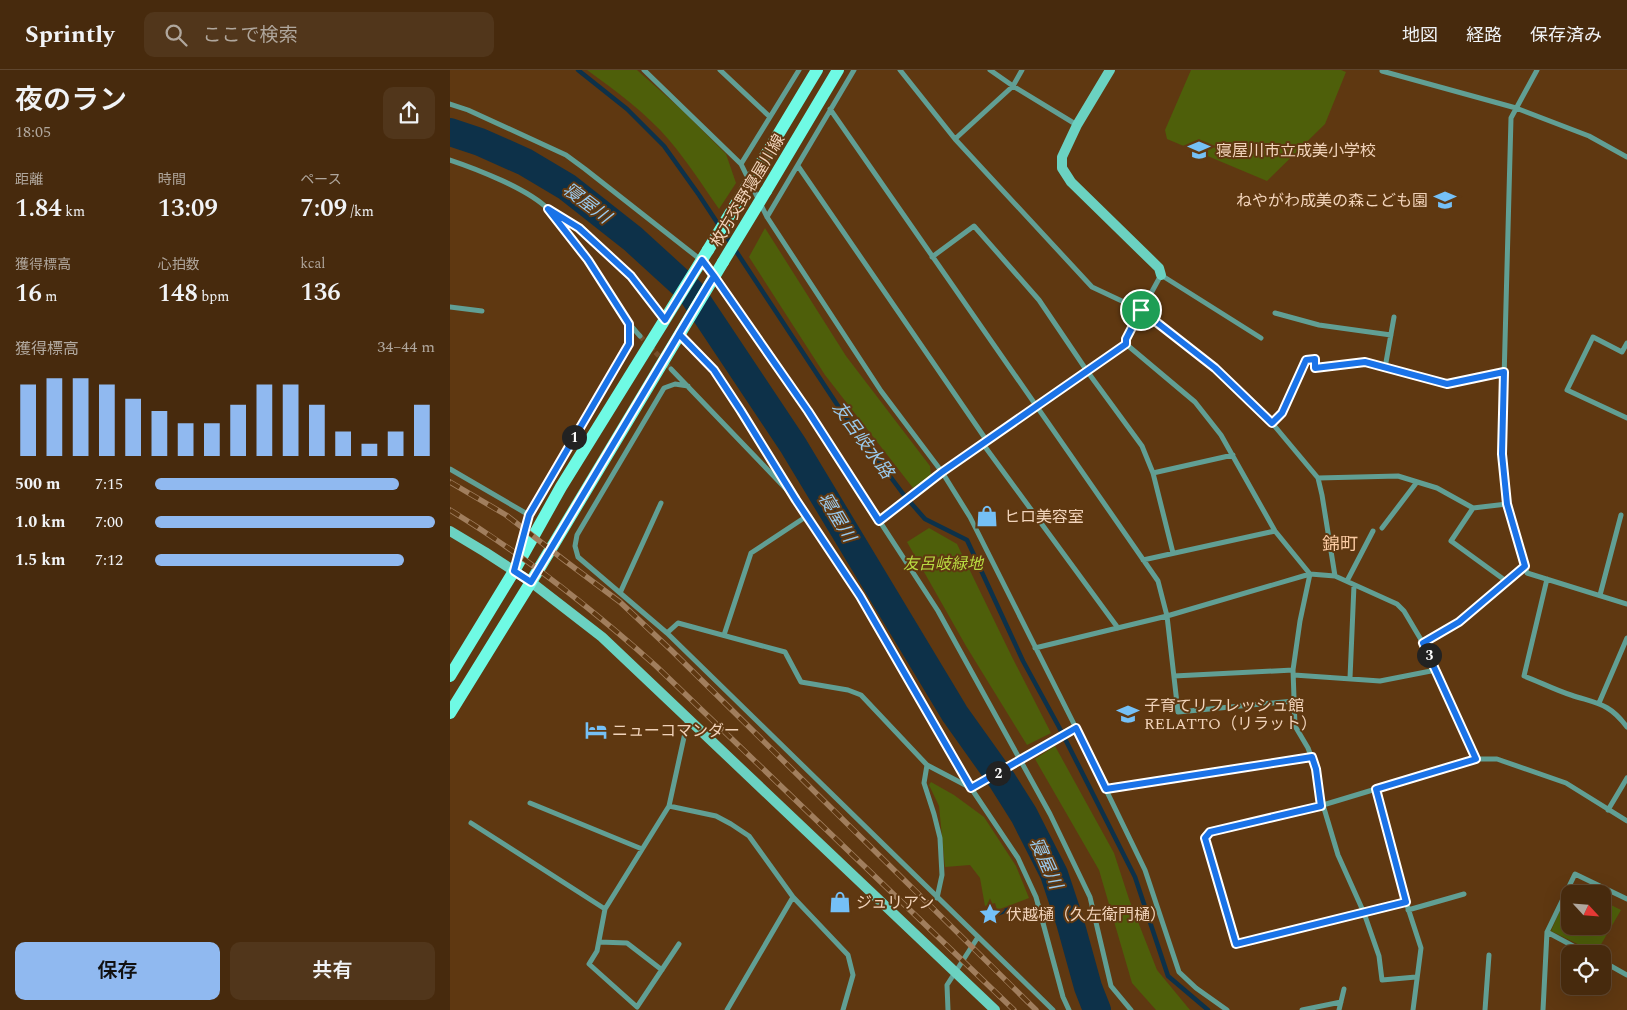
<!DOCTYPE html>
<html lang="ja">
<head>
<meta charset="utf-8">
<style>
  :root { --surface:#472a0d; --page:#51361b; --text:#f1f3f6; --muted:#b0a79d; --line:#5f462e; --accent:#90b9f0 }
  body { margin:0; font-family:Spectral,"Noto Sans JP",serif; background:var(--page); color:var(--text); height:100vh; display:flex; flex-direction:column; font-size:19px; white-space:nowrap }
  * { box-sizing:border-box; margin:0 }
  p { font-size:16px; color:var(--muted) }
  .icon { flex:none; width:28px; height:28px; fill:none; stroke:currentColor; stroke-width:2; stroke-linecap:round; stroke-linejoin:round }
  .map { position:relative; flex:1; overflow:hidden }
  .side { display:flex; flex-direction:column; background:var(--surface); width:450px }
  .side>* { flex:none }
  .needle { width:32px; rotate:116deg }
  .buttons { position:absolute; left:1111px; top:815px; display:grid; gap:10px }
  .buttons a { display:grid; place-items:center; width:50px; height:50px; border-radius:10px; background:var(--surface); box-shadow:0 5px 20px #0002,0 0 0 1px var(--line); font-size:25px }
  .pin { position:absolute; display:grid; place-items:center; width:42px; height:42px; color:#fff; margin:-21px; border:2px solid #fff; border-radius:50%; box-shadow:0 1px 5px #0007 }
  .km { position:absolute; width:25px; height:25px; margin:-12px; border-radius:50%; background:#222; color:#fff; font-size:14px; line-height:25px; text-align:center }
  .round { display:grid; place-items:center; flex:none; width:52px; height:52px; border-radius:10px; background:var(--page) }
  .overview { display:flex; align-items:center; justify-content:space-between; height:85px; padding:0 15px }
  h1 { font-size:28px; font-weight:600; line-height:38px }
  .figures { display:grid; grid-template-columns:repeat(3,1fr); gap:8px; height:85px; padding:5px 15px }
  .figures div { display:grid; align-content:center }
  .figures b { font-size:25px; font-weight:600 }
  .figures small { font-size:14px; font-weight:400 }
  .figures p { font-size:14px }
  .chart { height:140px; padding:10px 15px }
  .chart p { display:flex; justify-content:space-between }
  .chart svg { width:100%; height:90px; margin-top:5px; stroke:var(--accent); stroke-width:6 }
  .cta { display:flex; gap:10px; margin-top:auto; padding:10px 15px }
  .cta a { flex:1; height:58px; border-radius:10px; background:var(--accent); color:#111; font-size:20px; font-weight:600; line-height:58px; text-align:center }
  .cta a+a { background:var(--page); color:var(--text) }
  ul { padding:0 15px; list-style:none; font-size:16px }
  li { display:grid; grid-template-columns:80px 60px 1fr; align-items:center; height:38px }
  li i { height:12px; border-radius:6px; background:var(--accent) }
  header { display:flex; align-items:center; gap:30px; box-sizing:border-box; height:70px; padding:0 25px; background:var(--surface); border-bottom:1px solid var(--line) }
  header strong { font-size:24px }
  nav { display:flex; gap:28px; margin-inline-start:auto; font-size:18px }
  .search { width:350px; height:45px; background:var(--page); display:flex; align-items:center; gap:12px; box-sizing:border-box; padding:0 18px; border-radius:10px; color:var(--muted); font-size:19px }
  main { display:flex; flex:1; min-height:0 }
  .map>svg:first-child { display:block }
  .green { fill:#4e5f0a }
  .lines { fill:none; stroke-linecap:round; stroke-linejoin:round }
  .stream { stroke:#0d3149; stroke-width:4.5 }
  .river { stroke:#0d3149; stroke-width:28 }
  .street-tunnel { stroke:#754f2a; stroke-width:5; stroke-dasharray:5 2.5; stroke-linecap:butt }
  .street { stroke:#619f94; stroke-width:5 }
  .secondary { stroke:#6bd2c1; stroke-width:10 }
  .primary { stroke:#6ffae4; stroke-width:12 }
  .rail-casing { stroke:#a17e5d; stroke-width:5.5 }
  .rail { stroke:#5f3811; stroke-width:4; stroke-dasharray:11; stroke-linecap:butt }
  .primary-bridge { stroke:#6ffae4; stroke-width:12 }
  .route-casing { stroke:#fff; stroke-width:10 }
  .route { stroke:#1a73e8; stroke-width:6 }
  .labels { text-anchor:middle; stroke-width:4; stroke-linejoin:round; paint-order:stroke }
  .poi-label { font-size:16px; fill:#f1d3ba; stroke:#5f3811; text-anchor:start }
  .street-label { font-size:16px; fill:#f1d3ba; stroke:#5f3811 }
  .park-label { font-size:16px; font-style:italic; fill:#b9dc42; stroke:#5f3811 }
  .water-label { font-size:18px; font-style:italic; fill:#9acaed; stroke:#5f3811 }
  .neighbourhood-label { font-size:18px; fill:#facaa2; stroke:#5f3811 }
</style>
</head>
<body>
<header>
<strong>Sprintly</strong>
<div class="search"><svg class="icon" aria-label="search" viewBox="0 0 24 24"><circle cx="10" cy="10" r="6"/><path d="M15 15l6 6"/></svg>ここで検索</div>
<nav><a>地図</a><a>経路</a><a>保存済み</a></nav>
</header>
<main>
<section class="side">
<div class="overview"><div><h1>夜のラン</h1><p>18:05</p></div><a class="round"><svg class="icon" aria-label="share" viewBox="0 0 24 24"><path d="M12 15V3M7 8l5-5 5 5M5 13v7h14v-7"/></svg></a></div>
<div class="figures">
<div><p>距離</p><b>1.84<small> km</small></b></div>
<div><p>時間</p><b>13:09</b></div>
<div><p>ペース</p><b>7:09<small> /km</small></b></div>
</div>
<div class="figures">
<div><p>獲得標高</p><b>16<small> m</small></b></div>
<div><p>心拍数</p><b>148<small> bpm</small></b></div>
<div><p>kcal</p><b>136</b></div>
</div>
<div class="chart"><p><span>獲得標高</span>34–44 m</p>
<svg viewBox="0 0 160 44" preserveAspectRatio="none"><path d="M5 44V9M15 44V6M25 44V6M35 44V9M45 44V16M55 44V22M65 44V28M75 44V28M85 44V19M95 44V9M105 44V9M115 44V19M125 44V32M135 44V38M145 44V32M155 44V19"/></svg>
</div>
<ul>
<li><b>500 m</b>7:15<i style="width:87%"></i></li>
<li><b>1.0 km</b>7:00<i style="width:100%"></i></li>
<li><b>1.5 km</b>7:12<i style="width:89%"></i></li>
</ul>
<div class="cta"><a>保存</a><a>共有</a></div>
</section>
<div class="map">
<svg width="1177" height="940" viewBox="0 0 1177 940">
  <rect width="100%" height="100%" fill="#5f3811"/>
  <path class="green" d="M137,0H187L232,40L276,84L286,113L269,139C253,116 237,91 219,70C196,43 166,21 137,0Z
    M741,0H891L896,2L875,54L817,111L717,69L715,60Z
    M315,158L396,286L480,396L481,405L463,418L375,305L299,187Z
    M479,458L507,474L562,587L601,663L577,675L516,576L457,472Z
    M605,676L664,783L679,829L707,900L740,940H706L682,913L649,800L585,689Z
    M481,712L504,725L534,747L566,796L579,828L547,840L545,833L535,836L530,808L520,795L495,797L489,736L479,715Z
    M1121,815L1138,824H1120V856H1152L1153,831L1171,840L1146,883L1101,861Z"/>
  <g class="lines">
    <path class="stream" d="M128,0L177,39L214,76L249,125L392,342L454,425L475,449L517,470L573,591L609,657L685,807L718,906L758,940
      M542,846L562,838"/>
    <path class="river" d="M0,62L30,72L75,92L117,117L183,169L241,222L343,375L505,644L552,710L574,745L604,804L620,852L638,917L647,940"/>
    <path class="street-tunnel" d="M190,266L221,299"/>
    <path class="street" d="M194,0L291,94L317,147L431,321L492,402L520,447L626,658L695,800L729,902L746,918L777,940
      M270,0L320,47
      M450,0L505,69L642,217L691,240L765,298L822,353L868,408L872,425L885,506
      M540,0L563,16L627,55
      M1087,0L1061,48L1052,384L1057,434L1077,503L1177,534
      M932,1L1066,38L1139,66L1177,87
      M0,34L18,40L116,85L135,99L251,190L264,206L358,341L488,541L600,744L640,827L661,916L681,940
      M380,39L708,511L717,546L728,642L844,631
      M505,69L563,16L572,0
      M0,90C27,99 78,119 98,139C113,155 132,182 144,200C159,222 171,246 190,266
      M291,94L349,0
      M348,96L537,371
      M101,141L129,158L181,206L215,250
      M317,147L404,0
      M482,187L524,156L589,230L637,301L692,376L703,403L723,483
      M0,237L32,241
      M825,243L869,255L941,265
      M230,265L264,300L291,341L346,430L410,526L521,718L568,788L586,827L613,927L619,940
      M1177,273L1172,282L1143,267L1117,320L1177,348
      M676,274L745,332L771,365L825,461L860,504L850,551L843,600L845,656L858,678L866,699L871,736
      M935,298L944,247
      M221,299L339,422
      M238,316L225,314L214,318L127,465L125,476L128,487L217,563L603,940
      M822,353L832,343L856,290L865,289V298L915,292L997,314L1054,302
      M533,374L668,558
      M0,399L79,445
      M703,403L783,385
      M868,408L948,406L987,418L1023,438L1001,471L1056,511
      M1023,438L1057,434
      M429,451L492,402L676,274V269L711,205L811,268
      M932,458L967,412
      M69,483L79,445L179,274V254
      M693,490L825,461
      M1097,509L1074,606C1090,612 1105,620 1121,625C1148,634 1159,633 1177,657
      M897,511L923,461
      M170,523L211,433
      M1150,525L1171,445
      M217,563L228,553L335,582L351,612L398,620L411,625L477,695L521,718L626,658
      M274,565L301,483L357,446
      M973,573L1009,552L1075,496
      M585,578L717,546L860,504L885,506L947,534L954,541L973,573L1026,689
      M844,605L930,611L986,600
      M724,606L843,600
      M900,608L904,515
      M1149,633L1177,568
      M477,695L474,713L484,744L490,768L492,805L487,828
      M656,719L862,687
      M926,719L873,735L760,762L755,768L786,874L956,832
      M80,733L192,779
      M873,735L888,785L914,843L929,886L932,910L966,907
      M219,736L266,746L281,754L299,766L343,827L398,885L403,905L393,940
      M1158,740L1177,708
      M21,753L155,839
      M958,840L1014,824
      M1097,862L1138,884
      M149,872L177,873L212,900
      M229,874L187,937L139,894L147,881L155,839L219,736L238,649
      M1152,891L1177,905
      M277,940L343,827
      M498,940L497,915L528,867
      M852,940L891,932
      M889,940L894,919
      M963,940L971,878L956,832L926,719L1026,689H1047L1116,713L1177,751
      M1035,940L1039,885
      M1093,940L1097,862L1125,804L1177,829"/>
    <path class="secondary" d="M660,0L627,55L612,87V98L621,112L709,198L711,205
      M0,461L35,482L81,512L152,567L545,940"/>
    <path class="primary" d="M305,103L367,0
      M316,121L388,0
      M0,606L64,501L111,417L258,180
      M0,643L81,512L273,192"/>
    <g class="rail-casing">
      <path id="rail" d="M0,412L56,445L114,490L170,532L221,580L586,940
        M0,440C74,485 141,538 206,596L564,940"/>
    </g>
    <use href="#rail" class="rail"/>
    <path class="primary-bridge" d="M258,180L305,103
      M273,192L316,121"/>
  </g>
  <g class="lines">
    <g class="route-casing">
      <path id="route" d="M691,240L676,269V274L492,402L429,451L358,341L264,206L259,214L81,512L64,501L79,445L179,274V254L138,190L98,139L129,158L181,206L215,250L252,190L264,206L229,264L264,300L291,341L346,430L410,526L521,718L626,658L656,719L862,687L866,699L871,736L760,762L755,768L786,874L956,832L926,719L1026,689L973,573L1009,552L1075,496L1057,434L1052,384L1054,302L997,314L915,292L865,298V289L856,290L832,343L822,353L765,298L691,240"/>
    </g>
    <use href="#route" class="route"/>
  </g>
  <defs>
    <g id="school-bare" transform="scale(1.725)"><path d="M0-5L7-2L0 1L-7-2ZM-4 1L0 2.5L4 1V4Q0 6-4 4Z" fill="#75c0f6" stroke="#5f3811" stroke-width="2.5" paint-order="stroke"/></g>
    <g id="shop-bare" transform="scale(1.725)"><path d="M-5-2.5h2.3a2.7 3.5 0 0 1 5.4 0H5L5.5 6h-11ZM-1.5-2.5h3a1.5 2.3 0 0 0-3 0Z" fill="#75c0f6" stroke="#5f3811" stroke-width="2.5" paint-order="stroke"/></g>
    <g id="hotel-bare" transform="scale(1.725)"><path d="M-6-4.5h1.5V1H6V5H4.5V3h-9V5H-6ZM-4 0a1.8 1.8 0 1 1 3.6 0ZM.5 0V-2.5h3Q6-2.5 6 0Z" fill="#75c0f6" stroke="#5f3811" stroke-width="2.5" paint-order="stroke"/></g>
    <g id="sight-bare" transform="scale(1.725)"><path d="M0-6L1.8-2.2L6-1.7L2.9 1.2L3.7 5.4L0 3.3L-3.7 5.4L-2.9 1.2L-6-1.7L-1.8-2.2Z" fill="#75c0f6" stroke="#5f3811" stroke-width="2.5" paint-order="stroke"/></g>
  </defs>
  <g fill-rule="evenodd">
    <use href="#school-bare" x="749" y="80"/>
    <use href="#school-bare" x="995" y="130"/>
    <use href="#shop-bare" x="537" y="446"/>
    <use href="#school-bare" x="678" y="644"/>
    <use href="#hotel-bare" x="146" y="660"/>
    <use href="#shop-bare" x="390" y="832"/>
    <use href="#sight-bare" x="540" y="844"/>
  </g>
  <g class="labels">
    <g class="poi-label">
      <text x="766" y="86">寝屋川市立成美小学校</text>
      <text x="978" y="136" text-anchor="end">ねやがわ成美の森こども園</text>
      <text x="554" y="452">ヒロ美容室</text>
      <text x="694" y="641">子育てリフレッシュ館<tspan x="694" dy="18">RELATTO（リラット）</tspan></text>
      <text x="162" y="666">ニューコマンダー</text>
      <text x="406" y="838">ジュリアン</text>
      <text x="556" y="850">伏越樋（久左衛門樋）</text>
    </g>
    <g class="street-label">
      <text transform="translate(297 120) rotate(-59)" y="6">枚方交野寝屋川線</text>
    </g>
    <g class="park-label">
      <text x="493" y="499">友呂岐緑地</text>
    </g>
    <g class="water-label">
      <text transform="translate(137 133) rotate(37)" y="6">寝屋川</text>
      <text transform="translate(413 370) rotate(54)" y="6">友呂岐水路</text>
      <text transform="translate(387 447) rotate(59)" y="6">寝屋川</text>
      <text transform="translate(596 793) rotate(66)" y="6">寝屋川</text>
    </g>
    <g class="neighbourhood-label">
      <text x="890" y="480">錦町</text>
    </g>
  </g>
</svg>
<div class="buttons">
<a><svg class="needle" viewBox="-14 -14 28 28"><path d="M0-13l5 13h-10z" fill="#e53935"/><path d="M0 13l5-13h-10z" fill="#b0a79d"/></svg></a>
<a><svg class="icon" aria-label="locate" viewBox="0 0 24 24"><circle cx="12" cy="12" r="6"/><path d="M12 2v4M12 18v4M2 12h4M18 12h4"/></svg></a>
</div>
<div class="pin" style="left:691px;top:240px;background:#1e9e55"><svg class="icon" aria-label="arrive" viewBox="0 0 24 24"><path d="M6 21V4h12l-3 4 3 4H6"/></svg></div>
<b class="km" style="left:124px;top:367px">1</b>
<b class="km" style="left:548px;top:703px">2</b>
<b class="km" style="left:979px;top:585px">3</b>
</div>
</main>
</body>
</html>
